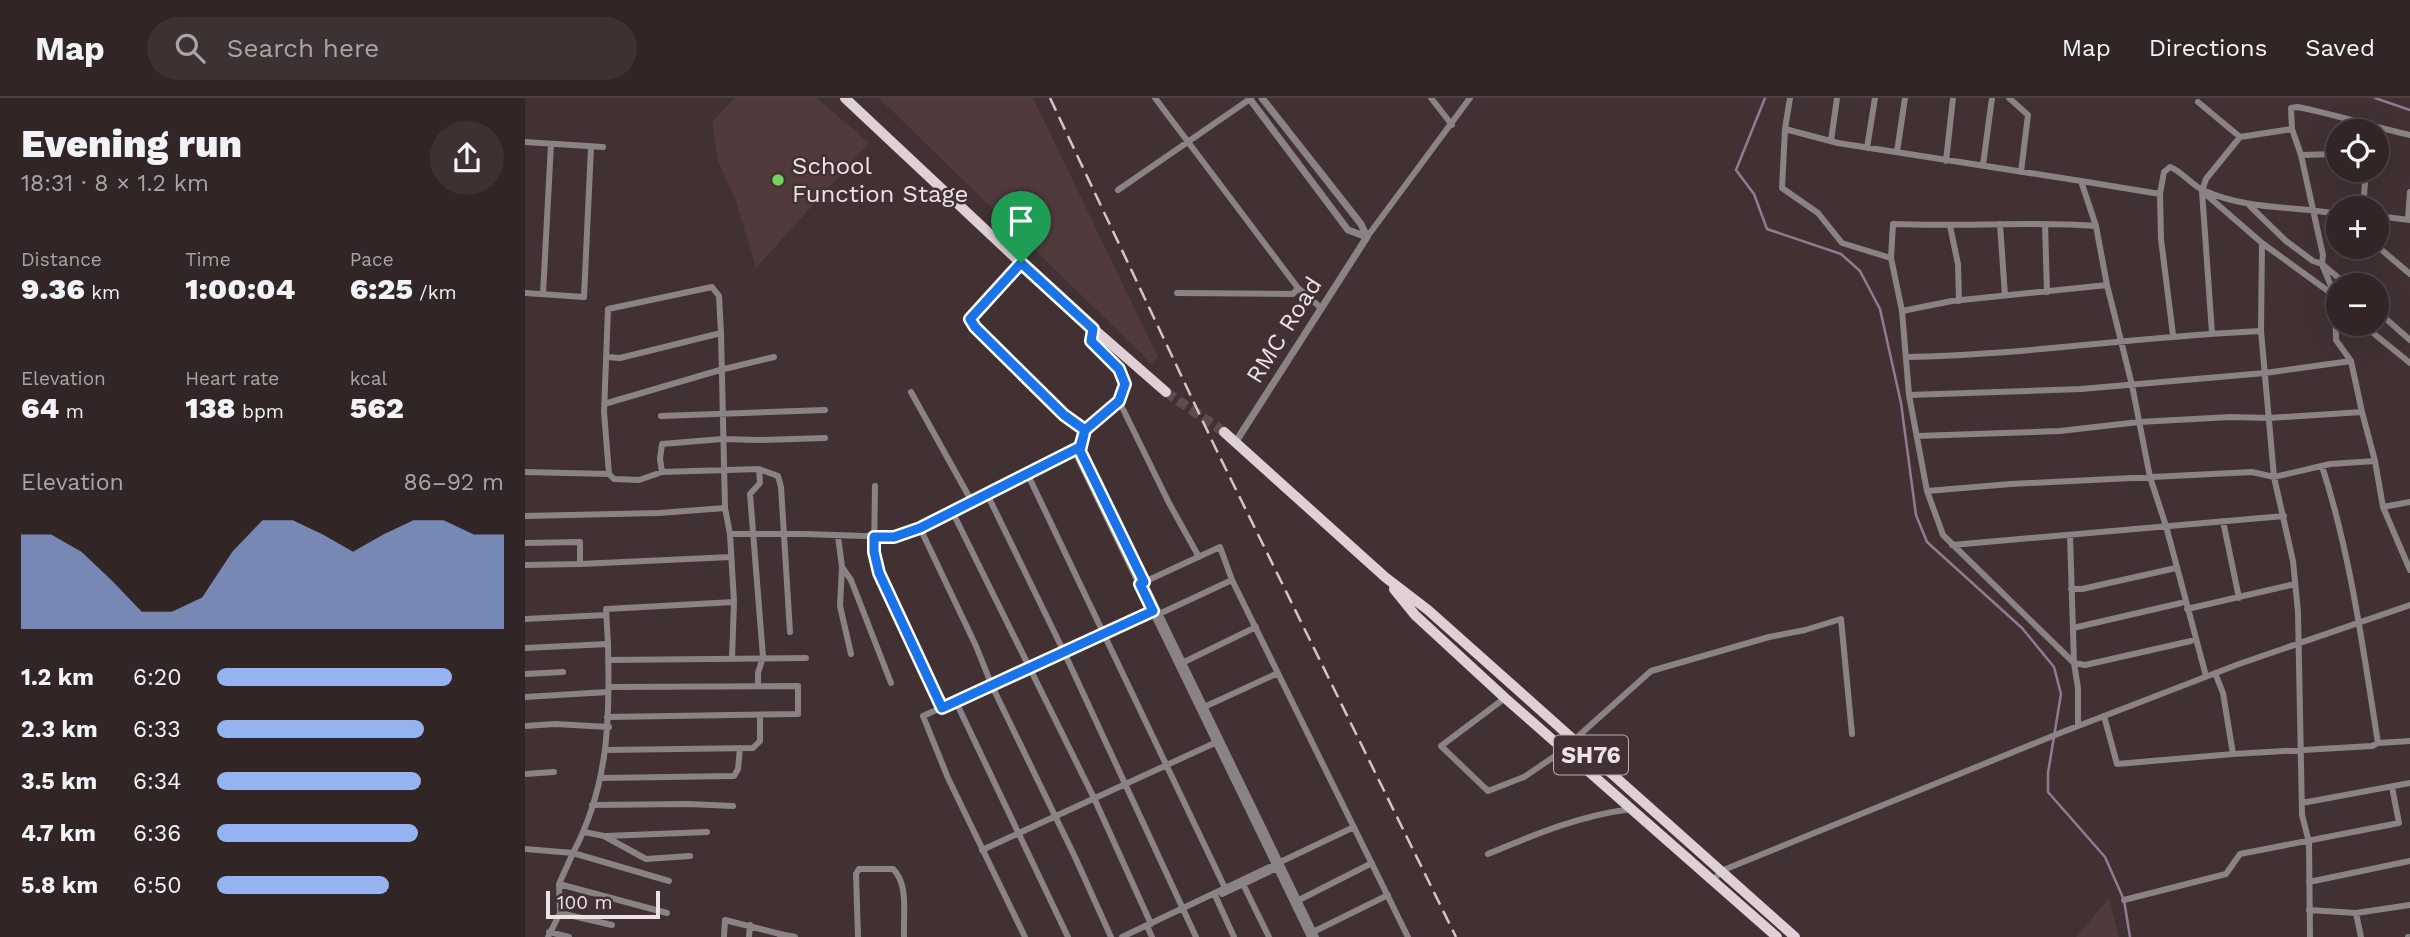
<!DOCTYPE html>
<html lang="en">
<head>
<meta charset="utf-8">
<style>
  :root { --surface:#312526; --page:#3d3132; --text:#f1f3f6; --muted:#a8a5a7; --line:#4c4243; --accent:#95b2f1 }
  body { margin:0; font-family:"Work Sans",sans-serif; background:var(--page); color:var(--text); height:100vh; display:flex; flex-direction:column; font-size:26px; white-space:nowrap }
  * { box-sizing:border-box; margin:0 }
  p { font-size:23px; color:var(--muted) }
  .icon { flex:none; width:38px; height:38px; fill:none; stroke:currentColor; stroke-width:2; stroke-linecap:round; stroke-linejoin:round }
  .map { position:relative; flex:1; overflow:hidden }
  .panel { display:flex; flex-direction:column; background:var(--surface); width:525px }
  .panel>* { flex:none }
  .controls { position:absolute; left:1801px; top:21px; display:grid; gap:14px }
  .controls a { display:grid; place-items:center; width:63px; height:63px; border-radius:50%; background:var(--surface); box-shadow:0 7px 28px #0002,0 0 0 2px var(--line); font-size:35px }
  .scale { position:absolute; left:21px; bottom:18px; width:114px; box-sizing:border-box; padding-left:7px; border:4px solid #ede3e4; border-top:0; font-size:19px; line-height:24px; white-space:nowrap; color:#ede3e4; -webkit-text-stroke:5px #413132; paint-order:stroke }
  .pin { position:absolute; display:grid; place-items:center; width:60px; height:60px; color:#fff; margin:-72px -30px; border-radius:50% 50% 50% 0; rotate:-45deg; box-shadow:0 0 7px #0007 }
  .pin .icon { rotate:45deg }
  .round { display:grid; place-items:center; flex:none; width:74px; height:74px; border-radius:37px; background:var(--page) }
  .summary { display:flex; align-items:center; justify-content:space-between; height:119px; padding:0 21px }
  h1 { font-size:38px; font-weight:800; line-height:52px }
  .metrics { display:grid; grid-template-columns:repeat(3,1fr); gap:10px; height:119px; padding:7px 21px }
  .metrics div { display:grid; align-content:center }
  .metrics b { font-size:30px; font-weight:800 }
  .metrics small { font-size:19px; font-weight:400 }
  .metrics p { font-size:19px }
  .chart { height:196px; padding:14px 21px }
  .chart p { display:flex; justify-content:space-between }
  .chart svg { width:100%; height:126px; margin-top:7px; fill:var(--accent); opacity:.7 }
  ul { padding:0 21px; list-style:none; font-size:23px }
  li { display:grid; grid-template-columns:112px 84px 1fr; align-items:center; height:52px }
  li i { height:18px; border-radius:9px; background:var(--accent) }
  header { display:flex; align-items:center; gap:42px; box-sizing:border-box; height:98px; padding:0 35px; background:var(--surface); border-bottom:2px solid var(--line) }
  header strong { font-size:33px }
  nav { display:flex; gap:38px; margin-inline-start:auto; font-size:24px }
  .search { width:490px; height:63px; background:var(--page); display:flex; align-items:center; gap:18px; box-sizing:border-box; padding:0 24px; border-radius:38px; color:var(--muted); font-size:26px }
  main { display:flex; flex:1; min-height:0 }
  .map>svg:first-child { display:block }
  .built { fill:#513a3c }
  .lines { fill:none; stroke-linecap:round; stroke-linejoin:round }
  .stream { stroke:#937992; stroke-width:2.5 }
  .primary-tunnel { stroke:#5b4c4d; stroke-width:10; stroke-dasharray:10 5; stroke-linecap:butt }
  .minor { stroke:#8a8386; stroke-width:6 }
  .tertiary { stroke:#8a8386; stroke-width:7 }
  .primary { stroke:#dfcfd6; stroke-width:10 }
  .rail { stroke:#d1c6c7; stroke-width:2.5; stroke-dasharray:14 7; stroke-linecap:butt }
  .route-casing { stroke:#fff; stroke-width:14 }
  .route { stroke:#1a73e8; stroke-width:9 }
  .poi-dot { fill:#73d25c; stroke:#413132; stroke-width:2.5 }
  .labels { text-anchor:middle; stroke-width:5; stroke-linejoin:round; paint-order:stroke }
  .shield { fill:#413132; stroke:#b9aeaf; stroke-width:2 }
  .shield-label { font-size:23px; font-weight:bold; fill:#ede3e4 }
  .poi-label { font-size:24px; fill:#ede3e4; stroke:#413132; text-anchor:start }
  .street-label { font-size:24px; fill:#ede3e4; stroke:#413132 }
</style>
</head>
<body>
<header>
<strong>Map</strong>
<div class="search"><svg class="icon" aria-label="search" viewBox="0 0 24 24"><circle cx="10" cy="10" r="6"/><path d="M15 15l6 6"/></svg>Search here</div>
<nav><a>Map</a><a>Directions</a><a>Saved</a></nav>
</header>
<main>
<section class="panel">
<div class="summary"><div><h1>Evening run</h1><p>18:31 · 8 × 1.2 km</p></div><a class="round"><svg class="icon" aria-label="share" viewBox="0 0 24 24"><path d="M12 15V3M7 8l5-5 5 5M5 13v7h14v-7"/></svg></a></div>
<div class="metrics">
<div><p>Distance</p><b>9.36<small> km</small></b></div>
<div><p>Time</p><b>1:00:04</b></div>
<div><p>Pace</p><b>6:25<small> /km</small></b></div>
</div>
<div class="metrics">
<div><p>Elevation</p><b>64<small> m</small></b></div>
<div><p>Heart rate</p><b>138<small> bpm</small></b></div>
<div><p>kcal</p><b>562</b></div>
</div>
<div class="chart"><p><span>Elevation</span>86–92 m</p>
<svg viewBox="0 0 160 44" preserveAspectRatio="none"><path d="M0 44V11L10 11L20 17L30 27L40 38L50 38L60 33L70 17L80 6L90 6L100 11L110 17L120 11L130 6L140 6L150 11L160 11V44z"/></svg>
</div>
<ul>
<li><b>1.2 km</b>6:20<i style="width:82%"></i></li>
<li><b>2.3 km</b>6:33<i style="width:72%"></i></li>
<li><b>3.5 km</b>6:34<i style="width:71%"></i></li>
<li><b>4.7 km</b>6:36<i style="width:70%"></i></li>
<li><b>5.8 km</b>6:50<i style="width:60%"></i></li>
</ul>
</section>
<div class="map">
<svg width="1885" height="839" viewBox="0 0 1885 839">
  <rect width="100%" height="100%" fill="#413132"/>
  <path class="built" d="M209,0H292L344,45L231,170L211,103L193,63L187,24Z
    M354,0H508L633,259L627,266Z
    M1584,800L1594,839H1551Z"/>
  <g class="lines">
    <path class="stream" d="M1240,0L1211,72L1229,96L1242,131L1316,156L1335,173L1355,211L1376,305L1391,417L1402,444L1497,530L1529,569L1536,596L1523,675V694L1580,759L1599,802L1605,839
      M1850,0L1885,12"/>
    <path class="primary-tunnel" d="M641,294L699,334"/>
    <path class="minor" d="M630,0L773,190L795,209
      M906,0L927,27
      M1484,0L1503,17L1496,74
      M1673,4L1715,39
      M1260,31L1265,0
      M1306,43L1312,0
      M0,44L78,49
      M1342,50L1350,0
      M1372,54L1380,0
      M1776,57L1813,56
      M1421,63L1428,0
      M1458,67L1467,0
      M593,92L725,1
      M1677,93L1681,81L1715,39L1767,31
      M1635,96L1639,74L1645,69C1658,74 1667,88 1680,93C1723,112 1768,108 1813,116
      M1725,108L1761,143L1788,163L1797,166L1822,187
      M1838,110L1841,72
      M1852,118L1885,122
      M1883,121L1885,94
      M1475,126L1480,198
      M1520,126L1522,194
      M1425,128L1433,166L1434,203
      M1571,128L1556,83L1635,96L1636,141L1648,237
      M842,139L945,0
      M1852,148L1885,176
      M1366,160L1317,145L1293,115L1257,90L1260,31L1313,45L1556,83
      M1582,187L1607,287L1625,379L1641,428L1681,578
      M0,195L59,199L66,49
      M652,195L768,196L773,190
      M18,196L26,46
      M1813,205L1797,166L1798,157L1776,57L1767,31L1766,10L1772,9C1810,16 1847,29 1885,37
      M1377,213L1427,203L1582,187L1571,128C1503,123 1436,129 1368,126L1366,160L1377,213L1384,297L1402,393L1418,437L1549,565L1553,590V628
      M1852,213L1885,242
      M1837,226L1885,265
      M1736,233L1737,145L1810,198L1811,242L1826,263L1837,314
      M1687,235L1677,93L1737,145
      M82,259L95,260L196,235
      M1381,259C1500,257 1617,238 1736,233L1749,379L1768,463L1773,514L1777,717L1784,744L1785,839
      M386,294L447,404
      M1384,297L1556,291L1740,275L1826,263
      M594,303L644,405L674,459
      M79,306L195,272L249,259
      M136,318L300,312
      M559,335L560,332L594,303L600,286L594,271L566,243L568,231
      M1392,338L1535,333L1614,324L1706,319L1744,320L1837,314L1850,363
      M557,346L555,353L619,484L695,449L707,482L883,839
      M549,352L785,839
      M1797,368C1826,458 1838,551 1853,645
      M0,374L84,376L89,381L114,382L137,374L234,371L253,378L256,389L265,534
      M137,374L135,361L137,346L197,341L233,342L300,340
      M502,375L700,790
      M84,376L79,314L83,211L187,189L194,198L196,235L200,410
      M350,388L349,455L354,475L417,610
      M1402,393L1486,386L1727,374L1749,379L1805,366L1850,363L1858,409L1885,472
      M462,396L539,554L671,839
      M1858,409L1885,404
      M427,413L569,700L626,826
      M0,418L134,415L200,410L205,436H280L369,439L395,430L555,349L560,332L539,317L450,229L445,221L496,165
      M1698,423L1714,500
      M395,430L451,548L467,588L550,759L586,839
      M1545,437L1549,565L1560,567L1666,543
      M313,438L317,469L315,508L326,556
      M0,445L55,444V466
      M1427,447L1759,418
      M0,467L55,466L206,459
      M317,469L326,482L366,585
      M616,485L619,484L791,839
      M1546,491H1557L1651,470
      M1662,511L1770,486
      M634,516L707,482
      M0,521L81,517
      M1548,530L1656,505
      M0,550L83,546L81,511L209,504L205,436
      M207,560L209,504
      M83,562L281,560
      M657,565L731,529
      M1690,575L1698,595L1708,656
      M0,576L38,574
      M233,588V575L238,559L225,396L235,385L234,371
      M0,599L83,594
      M980,600L916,648L963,693L999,679L1039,652
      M431,604L543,839
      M677,610L753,575
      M1579,618L1592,666L1708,656L1847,648L1853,645L1885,643
      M82,619L273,616V588L84,589
      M0,628L30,626L84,629
      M1049,642L1126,573L1244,539L1280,532L1316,521L1327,636
      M80,652L228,650L235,643V617
      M0,676L29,674
      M75,680L209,678L213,671L215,650
      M1777,705L1885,685
      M67,707L163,706L208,708
      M59,734L79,738L121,761L165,758
      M81,738L182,734
      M0,751L48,755C84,687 85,620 83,546
      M457,752L694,643
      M963,756C1011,736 1053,718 1106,711
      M1188,783L1196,773L1535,635L1714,566L1885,507
      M717,784L744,839
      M1784,784L1885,763
      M34,786L142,815
      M689,795L709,839
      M697,796L754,769
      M1599,802L1701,776L1715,756L1874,725L1867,689
      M770,804L847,765
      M1784,812L1831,815L1885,807
      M35,815L87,827
      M1831,815L1836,839
      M622,828L627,839
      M24,834L44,839
      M786,835L863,797
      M23,839L35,815L34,786L48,755L144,783
      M199,839L200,822L255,836
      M224,839L225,827
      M255,839V836L270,839
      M333,839L331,776L334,771H368C384,786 378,818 379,839
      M500,839L423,680L398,618L632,511
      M597,839L829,729
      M1883,839H1885"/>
    <path class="tertiary" d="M724,0L823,132L842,139
      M737,0L836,126L842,139
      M710,345L842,139"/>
    <path class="primary" d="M320,0L531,198L641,294
      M699,334L860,479L903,512L1270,839
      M869,491L890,517L980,600L1252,839"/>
    <path class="rail" d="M525,0L690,349L931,839"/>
  </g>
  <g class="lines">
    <g class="route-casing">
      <path id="route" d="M496,165L568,231L566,243L594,271L600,286L594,303L560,332L555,349L395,430L369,439H349V454L354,475L417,610L628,513L615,486L619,484L555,353L560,332L539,317L450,229L445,221L496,165"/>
    </g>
    <use href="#route" class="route"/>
  </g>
  <circle class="poi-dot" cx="253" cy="82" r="7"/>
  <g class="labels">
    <rect class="shield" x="1029" y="637.5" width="74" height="39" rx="5"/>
    <g class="shield-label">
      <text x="1066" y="665">SH76</text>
    </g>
    <g class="poi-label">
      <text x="267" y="76">School<tspan x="267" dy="28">Function Stage</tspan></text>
    </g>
    <g class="street-label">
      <text transform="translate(759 232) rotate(-58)" y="8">RMC Road</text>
    </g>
  </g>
</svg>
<div class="controls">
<a><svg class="icon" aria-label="locate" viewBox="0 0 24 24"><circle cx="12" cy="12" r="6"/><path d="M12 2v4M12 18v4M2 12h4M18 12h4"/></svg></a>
<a>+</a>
<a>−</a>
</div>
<div class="scale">100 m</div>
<div class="pin" style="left:496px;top:165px;background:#1e9e55"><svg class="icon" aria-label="arrive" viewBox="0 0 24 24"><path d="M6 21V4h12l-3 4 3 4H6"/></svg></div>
</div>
</main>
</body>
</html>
